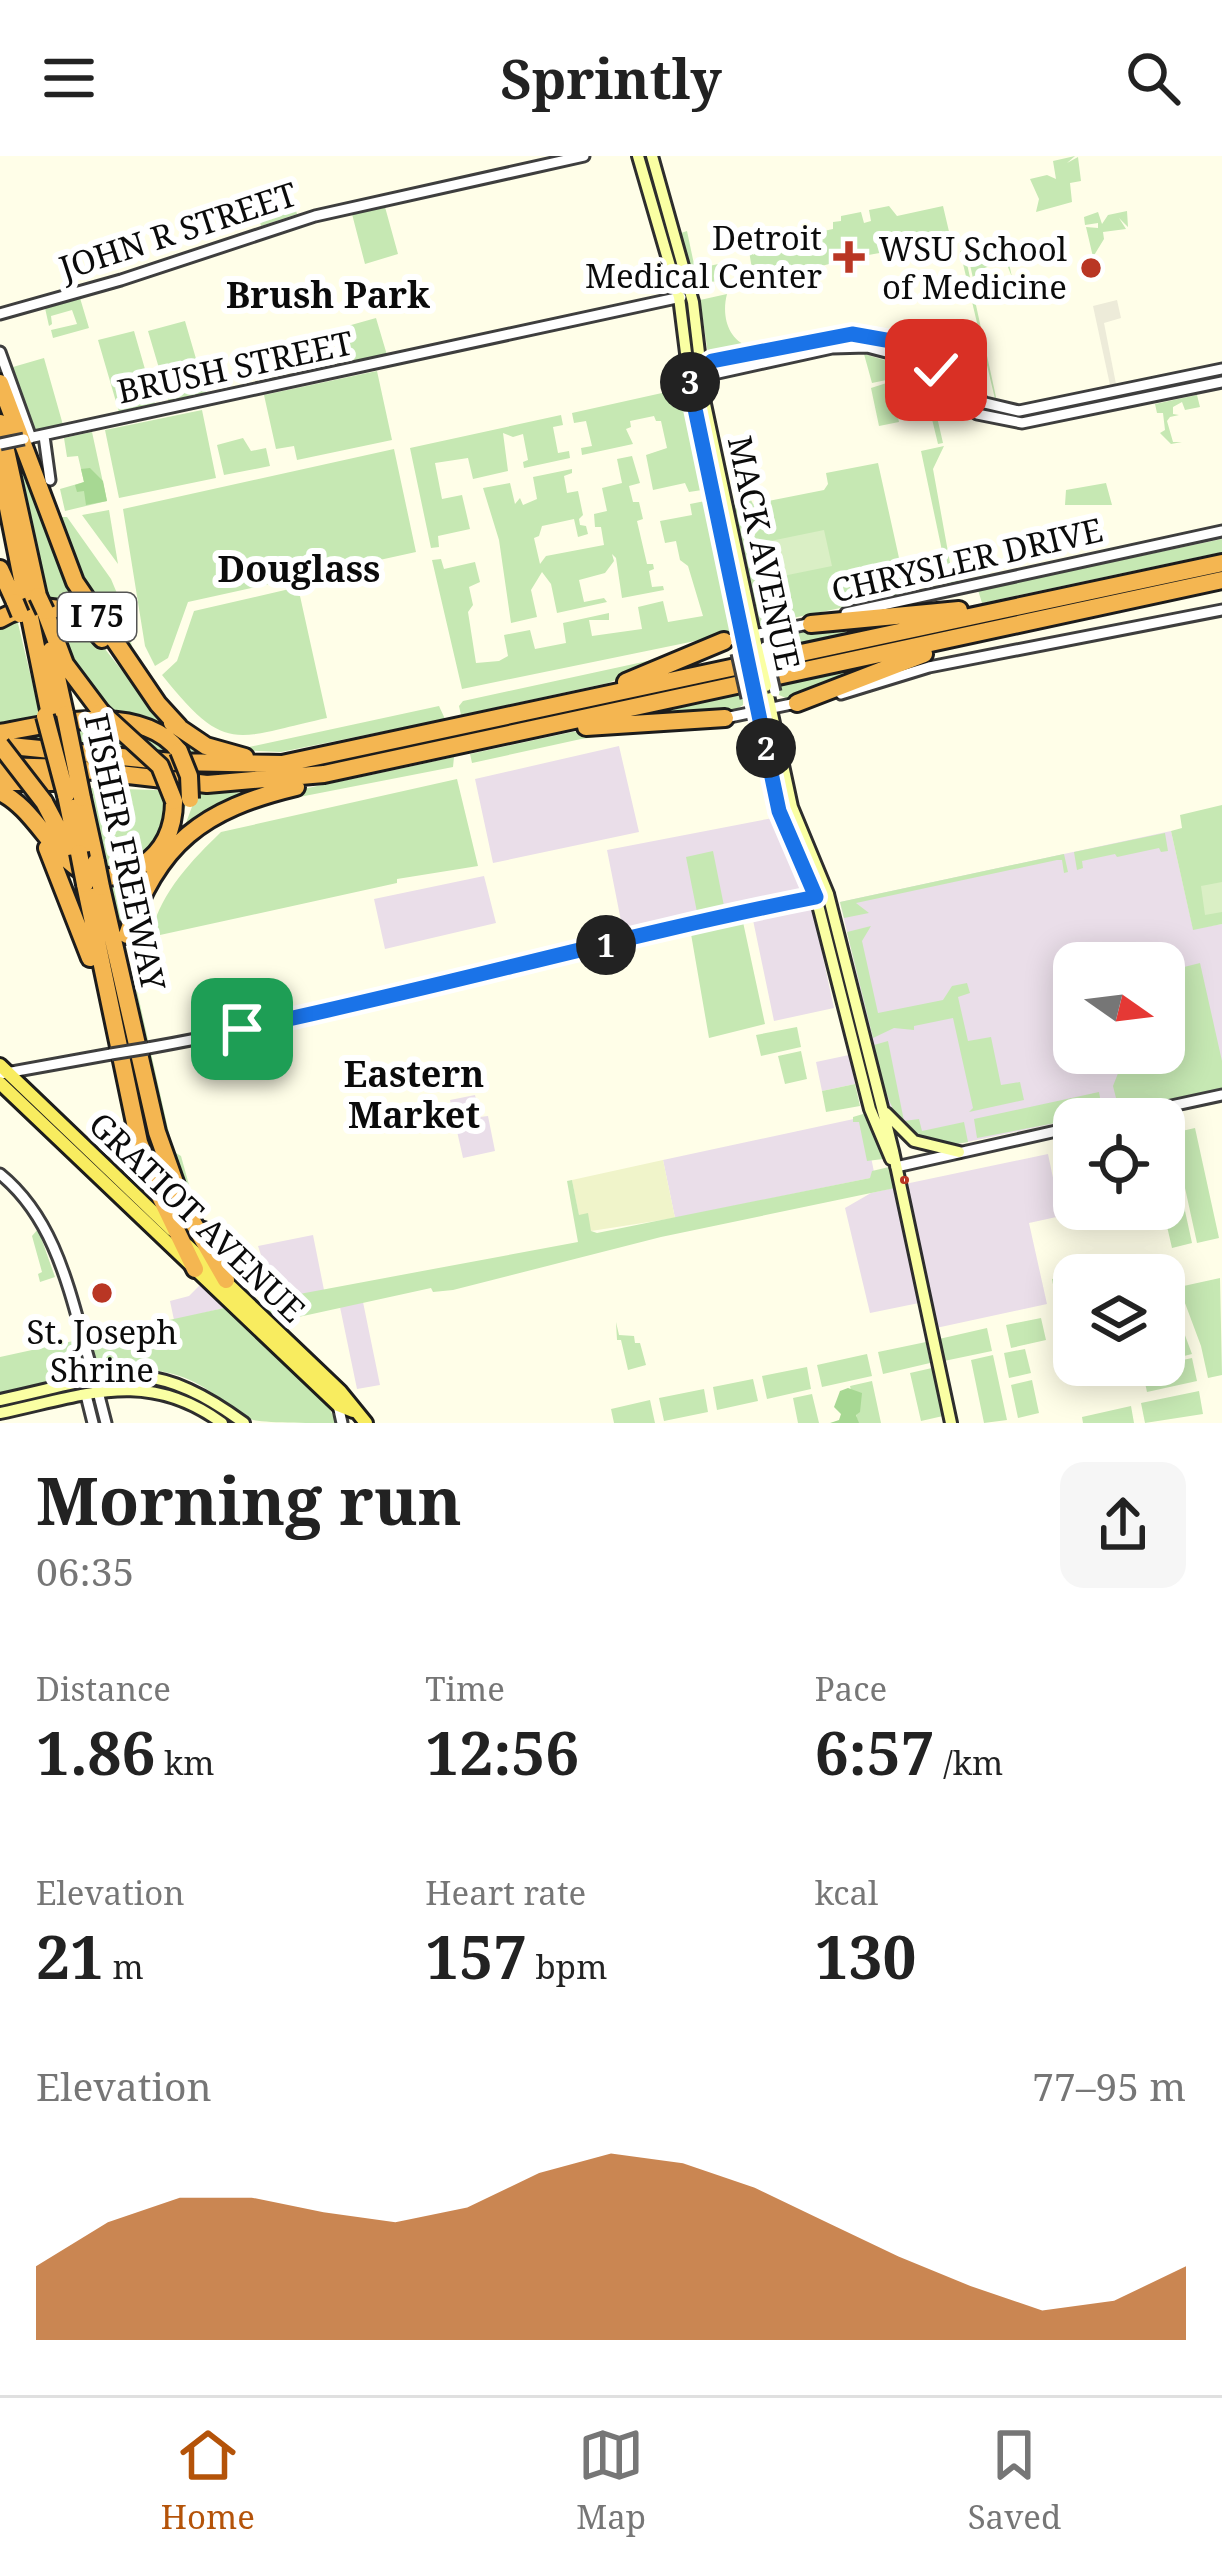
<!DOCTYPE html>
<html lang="en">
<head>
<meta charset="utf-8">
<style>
  :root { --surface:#fff; --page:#f6f6f6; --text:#222; --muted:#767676; --line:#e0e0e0; --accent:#b45309 }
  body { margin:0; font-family:"Noto Serif",serif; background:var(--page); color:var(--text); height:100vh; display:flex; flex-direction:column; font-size:45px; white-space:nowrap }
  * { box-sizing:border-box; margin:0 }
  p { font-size:39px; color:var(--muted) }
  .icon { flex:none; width:66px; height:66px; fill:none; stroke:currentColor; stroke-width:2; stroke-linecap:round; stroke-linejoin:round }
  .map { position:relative; height:1267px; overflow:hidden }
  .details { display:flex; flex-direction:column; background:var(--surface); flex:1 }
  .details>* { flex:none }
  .needle { width:78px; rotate:104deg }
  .tools { position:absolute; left:1053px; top:786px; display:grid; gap:24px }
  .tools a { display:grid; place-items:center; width:132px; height:132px; border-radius:24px; background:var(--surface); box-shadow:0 6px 30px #0003; font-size:60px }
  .pin { position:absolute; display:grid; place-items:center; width:102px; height:102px; color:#fff; margin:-51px; border-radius:24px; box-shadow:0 6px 18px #0006 }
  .km { position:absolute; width:60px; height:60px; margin:-30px; border-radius:50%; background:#222; color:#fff; font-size:33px; line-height:60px; text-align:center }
  .round { display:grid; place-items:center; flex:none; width:126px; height:126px; border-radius:24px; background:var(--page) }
  .summary { display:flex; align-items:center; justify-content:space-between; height:204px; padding:0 36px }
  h1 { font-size:66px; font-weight:700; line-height:90px }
  .figures { display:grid; grid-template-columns:repeat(3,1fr); gap:18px; height:204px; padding:12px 36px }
  .figures div { display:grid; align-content:center }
  .figures b { font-size:60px; font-weight:700 }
  .figures small { font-size:33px; font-weight:400 }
  .figures p { font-size:33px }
  .chart { height:336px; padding:24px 36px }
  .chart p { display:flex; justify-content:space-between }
  .chart svg { width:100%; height:216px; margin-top:12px; fill:var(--accent); opacity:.7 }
  header { display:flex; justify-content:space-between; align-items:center; height:156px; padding:0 36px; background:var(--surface); font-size:54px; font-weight:700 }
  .tab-bar { display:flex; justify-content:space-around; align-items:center; height:168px; border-top:3px solid var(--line); background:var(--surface); font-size:33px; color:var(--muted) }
  .tab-bar a { display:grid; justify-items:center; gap:6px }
  .tab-bar .selected { color:var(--accent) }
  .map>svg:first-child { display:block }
  .industrial { fill:#eadee9; fill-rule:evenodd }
  .farmland { fill:#f0f4ca }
  .green { fill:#c6e8b3 }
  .forest { fill:#a7d893 }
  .pitch { fill:#daefc5 }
  .plaza { fill:#edebd9 }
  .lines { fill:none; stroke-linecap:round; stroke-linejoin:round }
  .tertiary-casing { stroke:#3e3e3e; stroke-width:15 }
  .secondary-casing { stroke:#2d2d2d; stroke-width:16 }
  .primary-casing { stroke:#1c1c1c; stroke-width:18 }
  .motorway-casing { stroke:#1c1c1c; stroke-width:22 }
  .tertiary { stroke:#fff; stroke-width:9 }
  .secondary { stroke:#faffa3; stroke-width:10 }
  .primary { stroke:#f8ec5f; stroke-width:12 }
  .motorway { stroke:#f4b651; stroke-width:16 }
  .rail-casing { stroke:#b93624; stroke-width:8 }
  .rail { stroke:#fff; stroke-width:3; stroke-dasharray:9; stroke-linecap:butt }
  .tertiary-bridge-casing { stroke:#3e3e3e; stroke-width:15; stroke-linecap:butt }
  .secondary-bridge-casing { stroke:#2d2d2d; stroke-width:16; stroke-linecap:butt }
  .motorway-bridge-casing { stroke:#1c1c1c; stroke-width:22; stroke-linecap:butt }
  .tertiary-bridge { stroke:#fff; stroke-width:9 }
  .secondary-bridge { stroke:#faffa3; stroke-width:10 }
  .motorway-bridge { stroke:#f4b651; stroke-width:16 }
  .route-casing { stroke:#fff; stroke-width:24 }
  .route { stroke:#1a73e8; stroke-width:15 }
  .poi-dot { fill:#b93624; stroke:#fff; stroke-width:4.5 }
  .labels { text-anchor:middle; stroke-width:12; stroke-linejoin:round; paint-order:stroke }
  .shield { fill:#fff; stroke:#545454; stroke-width:3 }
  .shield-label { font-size:30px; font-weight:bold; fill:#0b0b0b }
  .street-label { font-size:33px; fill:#0b0b0b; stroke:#fff }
  .poi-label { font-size:33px; fill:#0b0b0b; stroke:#fff; text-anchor:end }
  .neighbourhood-label { font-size:36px; font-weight:bold; fill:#0b0b0b; stroke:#fff }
</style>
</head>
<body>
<header><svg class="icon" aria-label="menu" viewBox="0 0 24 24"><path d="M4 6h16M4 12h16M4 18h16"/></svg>Sprintly<svg class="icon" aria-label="search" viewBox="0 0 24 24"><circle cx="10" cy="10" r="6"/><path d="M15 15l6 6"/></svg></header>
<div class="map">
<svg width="1222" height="1267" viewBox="0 0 1222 1267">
  <rect width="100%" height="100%" fill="#fffee8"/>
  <path class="industrial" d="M619,590L639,676L493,707L475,623Z
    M773,662L779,665L808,733L805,737L623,775L607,694Z
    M1171,675L1193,773L1222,768V932L953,989L915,980L886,945L840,746ZM1074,807H1164V897H1074Z
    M484,720L496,767L385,793L374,743Z
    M812,751L834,852L774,865L753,764Z
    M849,899L855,928L822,935L816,906Z
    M475,939L480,961L488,960L495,995L463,1002L450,944Z
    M863,961L875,1021L675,1062L663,1004Z
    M1048,998L1061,1060L1029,1067L1047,1148L936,1172L905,1028Z
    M893,1032L919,1147L870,1157L845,1052L871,1037Z
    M313,1079L324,1134L276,1144L258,1090Z
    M200,1129L224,1152L174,1164L170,1145L189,1140Z
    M363,1146L380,1229L357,1233L340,1151Z"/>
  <path class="farmland" d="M663,1004L675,1062L591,1075L579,1060L572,1024Z"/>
  <path class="green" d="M1075,0L1067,7L1078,1L1081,25L1070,27L1072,46L1036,56L1039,43L1030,23L1047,19L1056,23L1053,5Z
    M292,41L297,58L261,70L256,51Z
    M889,50L897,60L943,50L951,84L852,102L760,126L756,121L758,116L752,113L749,95L754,99L753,90L833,73V66L841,65V60L861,56L864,67L871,65L869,54Z
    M385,51L398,98L365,108L352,58Z
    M1127,55L1128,71L1119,62L1126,73L1103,76L1104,83L1093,101L1086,71L1098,72V67L1085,69L1084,61L1098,56L1102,68L1108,59Z
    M687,75L695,113L723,107L727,123L696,129L681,77Z
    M1004,85L1012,121L1005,104L982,113L984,123L1006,125L1009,138L986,143L983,134L976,136L967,95Z
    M964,94L996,241L995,243L960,95Z
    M727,138C721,161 729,184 748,190L708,198L700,144Z
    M80,142L89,172L53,182L51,174L77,168L72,154L51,160L52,168L49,170L45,152Z
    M376,162L387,199L353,206L344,171Z
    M185,165L206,237L169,246L148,175Z
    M134,175L155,248L119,256L98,184Z
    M864,198L894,207L931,235L943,287L938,288L931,259L911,263L925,257L917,227L900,230L896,222L872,227Z
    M44,202L63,269L35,275L13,211Z
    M377,215L392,284L297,304L294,290L276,293L264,239Z
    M896,224L897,231L892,233L899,266L879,270L871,232Z
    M680,233L702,334L689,336L685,327L653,334L646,299L667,292L661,265H656L654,260L630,265L631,271L626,273L633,288L582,299L581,292L592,290L586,265L574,267L572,257Z
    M1197,239L1200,251L1185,254L1182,246L1173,251V258L1179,259L1170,261L1167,265L1173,286H1182L1171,288L1160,277L1165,274L1163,257H1157L1155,248Z
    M202,254L216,322L119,342L105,274Z
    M561,259L563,269L553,271L558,297L569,295L570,302L524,312L523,306L528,304L523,278L513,281L503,277L508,315L473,323L468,302L435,307L442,343L462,339L470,373L438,380L439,391L431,392L410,292Z
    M92,276L107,345L65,355L60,333L84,326L78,300L67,301L64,282Z
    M243,282L251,295L266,292L270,310L224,319L217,289Z
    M944,290L933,313L952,418H957L959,426L949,428L921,295Z
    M394,293L416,396L188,446L168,502L155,510L145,490L123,353Z
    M632,300L640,327L629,330L633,346H639L643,363L637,365L647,408H653L654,413L649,415L652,431L663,430L664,434L622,442L616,402L612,398L614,405L605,417L579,424L584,446L604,442L607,446L557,457L551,428L542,416L531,434L537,461L511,467L499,384L483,332L510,327L515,348L520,342L523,349L537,343L533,321L572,313V317L564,320L567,337L578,335L583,359L579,363L580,369L586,370L588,378L578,381L574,363L542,370L539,380L534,382L540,408L546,400L604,389L601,371H595L594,358L607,355L602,332L622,327L617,303Z
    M878,307L907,438L760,469L733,348L751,344L753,348L824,334L828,328L826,317Z
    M24,309L98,469L49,446L18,313Z
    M37,313L48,327L59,361H67L111,423L124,454L134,500L165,543L202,581L181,566L162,543L76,416Z
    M1106,327L1112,349H1065L1066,334Z
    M705,345L734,477L462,533L432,404L441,403L444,413L475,406L480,426L469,431L473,449L468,456L476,507L499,505L508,500L504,479L530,474L535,493L566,487L563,467L609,457V464H589L592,480L642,473L638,451L663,445L668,466L703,460L688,410L680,404L676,385L665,387L660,365L692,359L690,348Z
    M109,354L118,408L82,359Z
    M1222,383V396L982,447L978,434Z
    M298,431L327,562C234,582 227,600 162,519L177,505L194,455Z
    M51,455L94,479L156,558L212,598C161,602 95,554 70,510C61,494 57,473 51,455Z
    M16,459L42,567L0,574V468Z
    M895,466L769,496L771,483L809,474Z
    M689,496L608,527L461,559L459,550L463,545Z
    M894,504L799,541L788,543L779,539L776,529Z
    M743,536V549C715,570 658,563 624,564Z
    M439,550L445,563L281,596L235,594Z
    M76,569L141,571L176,599L0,582Z
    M624,572H660L581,583L472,607L470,598L572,576Z
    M454,601L453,611L284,644L218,664L196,682L157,727L132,788C140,731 183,676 236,652C260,640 290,636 317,630C363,621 408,611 454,601Z
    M457,623L478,710L397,723V727L160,779L152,775C161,736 193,703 221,676Z
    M88,632L254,637L183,675L193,648L187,647L173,679L169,662L145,702L105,715Z
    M1222,649V768L1193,774L1171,675L1182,672L1180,659Z
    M1165,677L1168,695L1161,696L1159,692L1117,701L1115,698L1082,705L1083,712L1077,714L1074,696Z
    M713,695L724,750L697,756L686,701Z
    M1064,698L1068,716L1064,717L1062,704H1057L856,747L869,757L844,762L840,746Z
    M159,699L118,780L106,722Z
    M743,766L765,868L709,882L691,778Z
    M871,770L862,785L878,857L943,844L952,830L967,827L970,837L958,841L968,885L991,881L1001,929L1020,926L1024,944L969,956L973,952L953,862L914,870V874L894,872L873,882L847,776Z
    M1200,807L1222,905V932L1119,954L1113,930L1126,897H1164V816Z
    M133,817L169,977L174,996L181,1000L194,1047L191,1049L158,955Z
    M797,871L801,891L761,900L756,879Z
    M888,885L904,965L919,963L922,975L964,966L968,986C897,1001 886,942 874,889Z
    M801,895L807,923L785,928L778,900Z
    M855,928L860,950L826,956L822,935Z
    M1099,936L1103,958L977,982L974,963Z
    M863,958L868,961L883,1003L867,1005L859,966H853V961Z
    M1195,972L1219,1082L1197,1087L1173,977Z
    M1168,977L1192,1087L1172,1092L1163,1053L1164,978Z
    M889,1011L895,1032L661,1081L453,1134L433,1136L431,1132L248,1172L329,1251L336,1267C316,1267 269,1267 253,1264C225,1249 205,1226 173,1218C115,1203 57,1227 0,1240V1201L224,1152L578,1086L567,1025L572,1024L579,1059L588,1057L591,1075L597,1077L870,1022L872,1015Z
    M38,1073L55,1121L40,1126L38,1118L42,1116L32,1080Z
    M1161,1100L1165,1122L1164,1119H1111L1109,1111Z
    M1100,1113L1101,1119H1074V1141L1056,1145L1052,1123Z
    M1220,1122L1222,1219L1208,1222L1201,1190L1179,1131Z
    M1168,1134L1192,1198L1164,1205V1135Z
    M1041,1162L1046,1184L1011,1192L1006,1169Z
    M616,1166L619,1179L634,1180L635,1187H640L646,1209L628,1214L621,1184H617Z
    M987,1172L992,1195L944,1205L939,1183Z
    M926,1186L930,1207L883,1218L878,1196Z
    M1025,1193L1031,1217L1009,1222L1004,1197Z
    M867,1198L872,1220L822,1231L817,1209Z
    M993,1199L1007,1264L984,1267L971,1204Z
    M1192,1202L1197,1225L1147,1236L1142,1213Z
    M807,1211L811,1233L767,1243L762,1220Z
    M932,1212L943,1260L921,1265L910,1217Z
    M753,1223L758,1245L717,1254L713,1231Z
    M1032,1224L1039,1257L1018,1262L1011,1229Z
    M872,1225L881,1267H858L850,1230Z
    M704,1233L708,1256L664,1265L659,1242Z
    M1199,1235L1203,1258L1145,1267L1141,1247Z
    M812,1238L819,1267H798L793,1242Z
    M650,1244L655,1267H614L611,1253Z
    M1131,1250L1134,1267H1083L1082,1261Z"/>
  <path class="forest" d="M90,312L103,325L107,345L86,349L84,335L77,336L75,329L84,326L81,313Z
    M848,1232L862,1237L860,1256L856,1259L859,1267H830L839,1264L841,1258L834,1251L840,1235Z"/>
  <path class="pitch" d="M824,374L832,410L768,423L761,387Z
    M1222,726V756L1205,759L1201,730Z"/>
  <path class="plaza" d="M1117,144L1121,162L1104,167L1116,228L1110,229L1093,150Z"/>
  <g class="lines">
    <g class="tertiary-casing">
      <path id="tertiary" d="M0,158L121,124L315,60L584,0
        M0,196L31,282
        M701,214L709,219L832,192L867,191L890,197L909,207L977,258L1022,267L1222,226
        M698,217L712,205L831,180L867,178L908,192L985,247L1019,255L1222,213
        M44,280L50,324
        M24,283L681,141
        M846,457L1222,375
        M724,485L813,467
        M841,538L929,511L1222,454
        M725,562L801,546
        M148,892C377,851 600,783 828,738
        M0,918L111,898
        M1111,963L1222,939
        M896,1011L1074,971
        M0,1018C59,1066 71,1144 92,1214
        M95,1224L106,1267
        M86,1239L93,1267
        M338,1249L342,1267"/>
    </g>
    <g class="secondary-casing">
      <path id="secondary" d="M638,0L679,141L693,253L746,503
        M652,0L693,146L705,248L757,492
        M766,530L792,651L828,738L893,995L951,1267
        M755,540L779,655L816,741L870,953L891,1003
        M886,957L914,985L959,996
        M0,1244C109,1221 146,1195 244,1267
        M0,1257C83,1240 146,1211 222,1267"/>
    </g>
    <g class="primary-casing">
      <path id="primary" d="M0,909L172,1074
        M0,927L338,1249L353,1255
        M187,1089L340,1235L366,1267"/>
    </g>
    <g class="motorway-casing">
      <path id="motorway" d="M0,227L75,426L158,548L179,571
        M0,267L38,440
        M0,312L27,448
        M0,413L15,446
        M45,455L65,508L101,556
        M29,456L50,559
        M0,463C37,441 75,450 102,483
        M811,468L959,454
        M51,494L65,558
        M626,526L724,485
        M797,547L924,498
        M172,567L206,590L245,601
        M586,571L725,562
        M0,577C53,567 142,546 179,595
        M0,589L172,606L282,608L1222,407
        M0,610L67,612L207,628L324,618L1222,424
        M0,626H77
        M0,636C50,659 68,755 142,709C165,694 174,671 174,645
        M66,639L78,697
        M82,642L96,706
        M44,646L72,699
        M47,692L90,802
        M85,728L139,986L158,1036L195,1113
        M101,731L157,976L183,1049L226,1124
        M127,779C157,687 204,653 296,631
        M203,1075L213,1088L231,1091"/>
    </g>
    <use href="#tertiary" class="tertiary"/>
    <use href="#secondary" class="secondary"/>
    <use href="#primary" class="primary"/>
    <use href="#motorway" class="motorway"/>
    <g class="rail-casing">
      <path id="rail" d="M904,1024H905"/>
    </g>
    <use href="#rail" class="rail"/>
    <g class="tertiary-bridge-casing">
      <path id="tertiary-bridge" d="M0,288L24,283
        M765,491L775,536
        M737,497L747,542
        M111,898L148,892"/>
    </g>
    <g class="secondary-bridge-casing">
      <path id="secondary-bridge" d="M757,492L766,530
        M746,503L755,540"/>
    </g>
    <g class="motorway-bridge-casing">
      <path id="motorway-bridge" d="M38,440L45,455
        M15,446L20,458
        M101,556L160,610L174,645
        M65,558L82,642
        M45,560L66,639
        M0,589L44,646
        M179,595L189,620L190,643
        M79,697L85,728
        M96,706L101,731"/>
    </g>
    <use href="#tertiary-bridge" class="tertiary-bridge"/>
    <use href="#secondary-bridge" class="secondary-bridge"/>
    <use href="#motorway-bridge" class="motorway-bridge"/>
  </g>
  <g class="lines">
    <g class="route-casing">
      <path id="route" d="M242,873C435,833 623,779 816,741L779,655L689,224L712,205L852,178L897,186L936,214"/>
    </g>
    <use href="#route" class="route"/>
  </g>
  <g class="poi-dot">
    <path d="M843 83h12v12h12v12h-12v12h-12v-12h-12v-12h12z"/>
    <circle cx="1091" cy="112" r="12"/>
    <circle cx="102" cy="1137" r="12"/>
  </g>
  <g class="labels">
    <rect class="shield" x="58" y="437" width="78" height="48" rx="9"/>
    <g class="shield-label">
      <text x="97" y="471">I 75</text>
    </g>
    <g class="street-label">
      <text transform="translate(178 75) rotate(-18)" y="12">JOHN R STREET</text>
      <text transform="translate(235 211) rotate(-12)" y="12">BRUSH STREET</text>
      <text transform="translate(764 397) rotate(78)" y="12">MACK AVENUE</text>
      <text transform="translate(967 404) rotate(-13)" y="12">CHRYSLER DRIVE</text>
      <text transform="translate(125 696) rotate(78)" y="12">FISHER FREEWAY</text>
      <text transform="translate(197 1061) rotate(44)" y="12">GRATIOT AVENUE</text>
    </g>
    <g class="poi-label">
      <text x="822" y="94">Detroit<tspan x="822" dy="38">Medical Center</tspan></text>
      <text x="1067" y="105">WSU School<tspan x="1067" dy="38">of Medicine</tspan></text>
      <text x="102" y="1188" text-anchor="middle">St. Joseph<tspan x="102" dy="38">Shrine</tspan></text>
    </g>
    <g class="neighbourhood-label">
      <text x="328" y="152">Brush Park</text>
      <text x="299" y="426">Douglass</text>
      <text x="414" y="931">Eastern<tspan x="414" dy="41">Market</tspan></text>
    </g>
  </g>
</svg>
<div class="tools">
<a><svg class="needle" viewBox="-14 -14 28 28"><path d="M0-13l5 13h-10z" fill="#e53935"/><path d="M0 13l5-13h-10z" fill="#767676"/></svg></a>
<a><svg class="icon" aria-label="locate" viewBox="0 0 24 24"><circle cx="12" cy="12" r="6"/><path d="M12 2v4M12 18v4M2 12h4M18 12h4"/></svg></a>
<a><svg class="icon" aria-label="layers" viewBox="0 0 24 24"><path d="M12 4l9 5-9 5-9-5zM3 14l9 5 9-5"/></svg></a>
</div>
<div class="pin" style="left:242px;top:873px;background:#1e9e55"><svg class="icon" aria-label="arrive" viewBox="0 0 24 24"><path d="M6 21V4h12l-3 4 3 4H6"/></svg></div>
<div class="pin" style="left:936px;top:214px;background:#d93025"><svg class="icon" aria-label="check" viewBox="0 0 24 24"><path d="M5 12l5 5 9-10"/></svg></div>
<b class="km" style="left:606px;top:789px">1</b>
<b class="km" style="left:766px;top:592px">2</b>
<b class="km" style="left:690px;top:226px">3</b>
</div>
<section class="details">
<div class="summary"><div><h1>Morning run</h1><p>06:35</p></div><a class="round"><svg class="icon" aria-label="share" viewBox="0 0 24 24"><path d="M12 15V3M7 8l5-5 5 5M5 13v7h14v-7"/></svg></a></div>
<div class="figures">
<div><p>Distance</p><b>1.86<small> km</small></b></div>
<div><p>Time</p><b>12:56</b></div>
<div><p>Pace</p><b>6:57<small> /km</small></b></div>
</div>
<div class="figures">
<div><p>Elevation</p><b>21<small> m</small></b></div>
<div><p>Heart rate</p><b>157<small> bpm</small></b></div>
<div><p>kcal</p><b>130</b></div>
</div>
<div class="chart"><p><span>Elevation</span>77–95 m</p>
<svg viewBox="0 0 160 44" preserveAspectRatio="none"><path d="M0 44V29L10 20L20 15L30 15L40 18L50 20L60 17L70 10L80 6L90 8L100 13L110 20L120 27L130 33L140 38L150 36L160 29V44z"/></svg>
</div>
</section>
<nav class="tab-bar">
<a class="selected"><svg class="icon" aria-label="home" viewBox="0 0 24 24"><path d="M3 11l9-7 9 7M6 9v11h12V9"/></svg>Home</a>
<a><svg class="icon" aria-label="map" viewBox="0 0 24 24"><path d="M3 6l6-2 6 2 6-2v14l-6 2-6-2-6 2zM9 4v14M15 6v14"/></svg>Map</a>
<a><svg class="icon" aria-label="saved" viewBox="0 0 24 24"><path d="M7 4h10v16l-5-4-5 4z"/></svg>Saved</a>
</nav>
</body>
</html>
